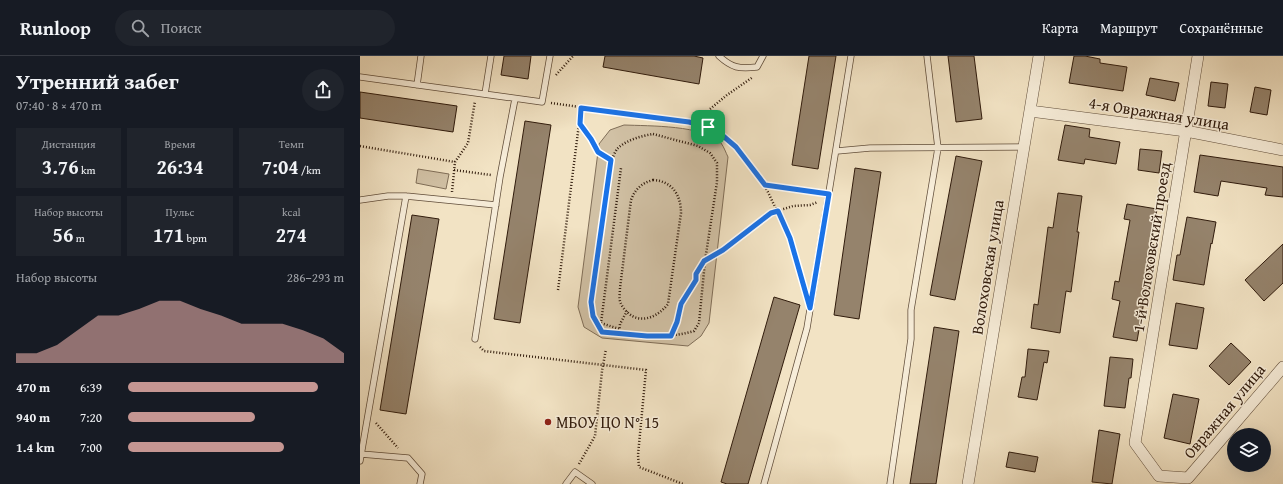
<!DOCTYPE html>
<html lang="ru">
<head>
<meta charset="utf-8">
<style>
  :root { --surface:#171b24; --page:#20242c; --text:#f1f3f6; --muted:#9ea1a6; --line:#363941; --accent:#c59692 }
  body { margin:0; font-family:"Gentium Book Plus",serif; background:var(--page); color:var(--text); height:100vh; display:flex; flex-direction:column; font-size:15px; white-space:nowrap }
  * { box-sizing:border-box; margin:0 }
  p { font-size:13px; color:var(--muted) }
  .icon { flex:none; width:22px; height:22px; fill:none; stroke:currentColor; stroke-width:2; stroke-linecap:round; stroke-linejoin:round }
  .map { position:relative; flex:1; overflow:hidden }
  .side { display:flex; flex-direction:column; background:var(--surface); width:360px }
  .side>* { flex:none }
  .buttons { position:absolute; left:867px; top:372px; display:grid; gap:8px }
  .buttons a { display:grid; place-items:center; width:44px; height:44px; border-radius:50%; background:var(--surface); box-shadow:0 4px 16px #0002; font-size:20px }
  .pin { position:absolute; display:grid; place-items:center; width:34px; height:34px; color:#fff; margin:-17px; border-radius:8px; box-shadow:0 2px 6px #0006 }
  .round { display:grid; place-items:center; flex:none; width:42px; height:42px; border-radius:21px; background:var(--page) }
  .summary { display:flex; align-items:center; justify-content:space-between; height:68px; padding:0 16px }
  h1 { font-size:22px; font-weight:700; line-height:30px }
  .metrics { display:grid; grid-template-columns:repeat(3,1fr); gap:6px; height:68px; padding:4px 16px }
  .metrics div { display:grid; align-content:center; border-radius:0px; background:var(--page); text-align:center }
  .metrics b { font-size:20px; font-weight:700 }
  .metrics small { font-size:11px; font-weight:400 }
  .metrics p { font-size:11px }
  .chart { height:112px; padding:8px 16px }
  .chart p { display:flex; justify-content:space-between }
  .chart svg { width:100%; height:72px; margin-top:4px; fill:var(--accent); opacity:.7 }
  ul { padding:0 16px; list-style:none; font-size:13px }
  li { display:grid; grid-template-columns:64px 48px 1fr; align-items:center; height:30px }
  li i { height:10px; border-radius:5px; background:var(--accent) }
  header { display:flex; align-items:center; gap:24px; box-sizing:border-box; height:56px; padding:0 20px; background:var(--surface); border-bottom:1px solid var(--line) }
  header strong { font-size:19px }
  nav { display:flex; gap:22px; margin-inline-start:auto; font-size:14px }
  .search { width:280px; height:36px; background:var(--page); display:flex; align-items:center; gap:10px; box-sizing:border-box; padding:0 14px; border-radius:22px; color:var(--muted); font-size:15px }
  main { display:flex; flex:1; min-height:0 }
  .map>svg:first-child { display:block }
  .green { fill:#d1c1a5; stroke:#806e58 }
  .building { fill:#95836c; stroke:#301b0c }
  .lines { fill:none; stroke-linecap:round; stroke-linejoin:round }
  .service-casing { stroke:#604d3a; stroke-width:7 }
  .minor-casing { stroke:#604d3a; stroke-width:12 }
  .path { stroke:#301b0c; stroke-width:2.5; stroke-dasharray:1 2; stroke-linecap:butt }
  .service { stroke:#f7edd9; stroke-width:5.5 }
  .minor { stroke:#f7edd9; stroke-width:11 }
  .route-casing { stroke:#fff; stroke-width:8 }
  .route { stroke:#1a73e8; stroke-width:5 }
  .poi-dot { fill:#8f2418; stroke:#f7edd9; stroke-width:1.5 }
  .labels { text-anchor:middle; stroke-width:3; stroke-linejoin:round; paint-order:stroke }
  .street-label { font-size:16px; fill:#301b0c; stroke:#f7edd9 }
  .poi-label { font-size:16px; fill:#301b0c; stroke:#f7edd9; text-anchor:start }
</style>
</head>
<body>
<header>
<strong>Runloop</strong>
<div class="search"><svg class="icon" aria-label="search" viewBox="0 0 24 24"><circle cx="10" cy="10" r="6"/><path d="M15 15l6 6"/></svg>Поиск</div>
<nav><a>Карта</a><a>Маршрут</a><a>Сохранённые</a></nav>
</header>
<main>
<section class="side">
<div class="summary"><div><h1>Утренний забег</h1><p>07:40 · 8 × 470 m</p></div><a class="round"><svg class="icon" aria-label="share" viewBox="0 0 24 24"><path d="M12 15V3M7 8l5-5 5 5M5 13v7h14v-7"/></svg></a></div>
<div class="metrics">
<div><p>Дистанция</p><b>3.76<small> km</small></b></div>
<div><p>Время</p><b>26:34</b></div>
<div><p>Темп</p><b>7:04<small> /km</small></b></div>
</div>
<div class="metrics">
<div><p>Набор высоты</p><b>56<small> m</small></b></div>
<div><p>Пульс</p><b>171<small> bpm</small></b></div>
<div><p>kcal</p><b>274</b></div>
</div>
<div class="chart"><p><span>Набор высоты</span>286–293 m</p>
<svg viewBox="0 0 160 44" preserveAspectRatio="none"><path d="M0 44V38L10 38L20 33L30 24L40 15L50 15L60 11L70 6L80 6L90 11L100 15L110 20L120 20L130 20L140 24L150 29L160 38V44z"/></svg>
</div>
<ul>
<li><b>470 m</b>6:39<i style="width:88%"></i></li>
<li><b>940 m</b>7:20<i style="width:59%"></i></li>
<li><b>1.4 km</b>7:00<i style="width:72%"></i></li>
</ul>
</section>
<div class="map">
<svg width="923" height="428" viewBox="0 0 923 428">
  <rect width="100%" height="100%" fill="#f2e3c4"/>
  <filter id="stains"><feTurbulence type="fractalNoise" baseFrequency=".005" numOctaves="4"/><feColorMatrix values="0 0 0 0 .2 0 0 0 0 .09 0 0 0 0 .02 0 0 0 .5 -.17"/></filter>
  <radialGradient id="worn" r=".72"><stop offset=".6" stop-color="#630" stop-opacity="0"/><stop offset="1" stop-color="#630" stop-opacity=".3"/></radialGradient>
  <path class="green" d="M264,69C289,70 344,69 361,87C364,91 366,97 368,101L349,267L341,280L328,290L242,282L224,271L218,251L239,88L250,74Z
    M58,113L89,118L86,133L56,127Z"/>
  <path class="building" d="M144,0H171L168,23L141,19Z
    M245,0H334L343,2L339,28L243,11Z
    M449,0H476L458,113L432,109Z
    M588,0H614L622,63L596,66Z
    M714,0H725L740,3V7L767,11L763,35L709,27Z
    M790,22L819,27L815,45L786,39Z
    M851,26L868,28L865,52L848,50Z
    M895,31L911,34L907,59L890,56Z
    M0,36L97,50L93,76L0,62Z
    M165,65L191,69L160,267L134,263Z
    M705,69L730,73L729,81L760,86L756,108L725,103L724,108L698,104Z
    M780,93L802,95L799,117L778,114Z
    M840,99L923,111V141L905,139L907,132L861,125L858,140L834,136Z
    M596,100L622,105L595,244L570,239Z
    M495,112L521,116L499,263L474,259Z
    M698,137L722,140L717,176H719L711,236L706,235L700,277L671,272L674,248L678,249L688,171L693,172Z
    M767,148L797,153L791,188L794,189L777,285L753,281L760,245L752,243L755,225L759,226L770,164L764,163Z
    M52,159L79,163L46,358L20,354Z
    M827,161L856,166L852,188L851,187L844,229L813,224L817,199H820Z
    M923,188V227L904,245L885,224Z
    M414,241L440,249L388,428H367L361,426Z
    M816,247L844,252L837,293L809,289Z
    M574,271L599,275L576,428H550Z
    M871,287L891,306L869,329L849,310Z
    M668,293L689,295L687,307L684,306L677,344L658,341L662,321H665Z
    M750,301L773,303L771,322H769L765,352L744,350Z
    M813,338L839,343L830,388L804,382Z
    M739,374L760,378L752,428L732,426Z
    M649,396L678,401L675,416L646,411Z"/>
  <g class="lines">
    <g class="service-casing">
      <path id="service" d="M359,0C372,12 379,13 397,11L403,0
        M0,21L182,46L190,0
        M57,29L61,0
        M125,38L131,0
        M477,95L510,92L663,91
        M0,144L28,140H46L136,149
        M115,283L140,121L155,43
        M1,398L48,402L62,418L60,428
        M0,405L46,140
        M206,428L215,416L232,428
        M404,428L447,272L491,0
        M530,428L551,283V254L578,92L567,0"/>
    </g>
    <g class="minor-casing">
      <path id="minor" d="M838,0L775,387L799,420L828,422L923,311
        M670,55L826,75L923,94
        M608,428L679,0"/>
    </g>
    <path class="path" d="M196,19L213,0
      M191,47L329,66L355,73L376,91L405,129L461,137
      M350,53L367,39L393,21
      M220,68L231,83L238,96L251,105
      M293,78L338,90L350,97L357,107V126L345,205L339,267L334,275C304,284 272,279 242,276L233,260L231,246L251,105C253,101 255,96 257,93C266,84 281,80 293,78Z
      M0,90L95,106
      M94,114L131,119
      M293,124C312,125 321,139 321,157L308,248C298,261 280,269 267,256C264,253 261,249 260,245C259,241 260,236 260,232L271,144C275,133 282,127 293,124Z
      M405,130L430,182L444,229
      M92,136L95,106L108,87L115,45
      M198,234L221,52
      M259,273L241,267L261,112
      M259,278L260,268L267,255
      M311,279L317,266L321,248L335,224L336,218L345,205L363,194L411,157L433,150L450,149L458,146
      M120,291L124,295L286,314L278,399L279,411L323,428
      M16,367L38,392
      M219,408L235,380L242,315L246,293"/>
    <use href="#service" class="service"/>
    <use href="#minor" class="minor"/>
  </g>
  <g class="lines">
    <g class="route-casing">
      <path id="route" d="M221,52L329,66L355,73L376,91L405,129L469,138L450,252L430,182L418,155L411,157L363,194L344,205L336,218V224L321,248L317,266L311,280H287L242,276L233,260L231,246L251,104L238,96L231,83L220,68Z"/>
    </g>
    <use href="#route" class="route"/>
  </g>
  <circle class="poi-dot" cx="188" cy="366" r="4"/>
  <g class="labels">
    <g class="street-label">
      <text transform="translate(799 57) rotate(9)" y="6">4-я Овражная улица</text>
      <text transform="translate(791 191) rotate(-81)" y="6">1-й Волоховский проезд</text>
      <text transform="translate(627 211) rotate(-81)" y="6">Волоховская улица</text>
      <text transform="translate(864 355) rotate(-50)" y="6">Овражная улица</text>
    </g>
    <g class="poi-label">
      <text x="196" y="372">МБОУ ЦО N° 15</text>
    </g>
  </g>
  <rect width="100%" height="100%" filter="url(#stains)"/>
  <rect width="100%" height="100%" fill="url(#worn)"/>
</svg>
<div class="buttons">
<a><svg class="icon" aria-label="layers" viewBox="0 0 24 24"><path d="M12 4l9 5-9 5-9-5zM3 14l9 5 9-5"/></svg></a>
</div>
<div class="pin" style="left:348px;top:71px;background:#1e9e55"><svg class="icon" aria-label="arrive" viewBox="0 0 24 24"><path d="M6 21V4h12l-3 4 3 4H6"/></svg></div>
</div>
</main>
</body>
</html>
